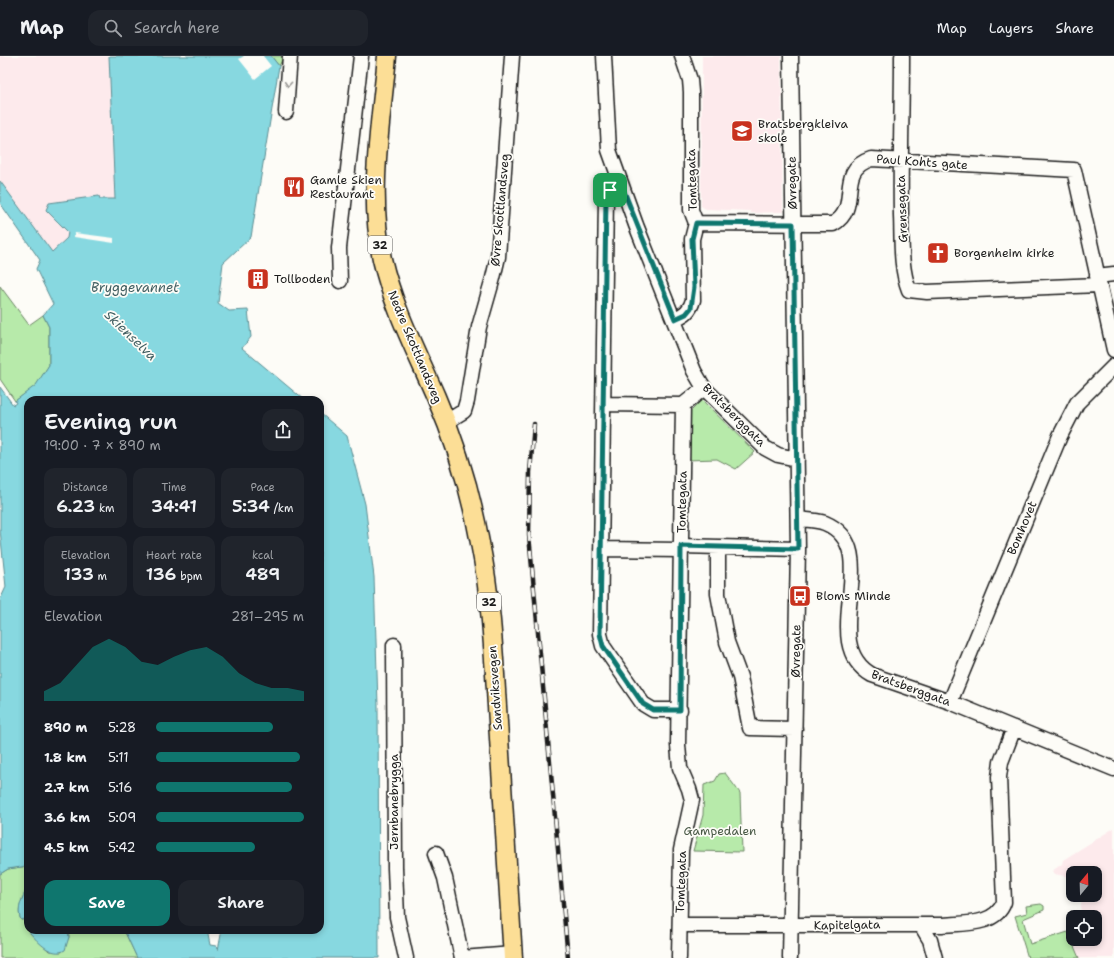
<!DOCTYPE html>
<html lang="en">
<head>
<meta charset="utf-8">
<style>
  :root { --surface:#171b24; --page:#20242c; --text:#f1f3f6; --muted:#9ea1a6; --line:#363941; --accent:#0f766e }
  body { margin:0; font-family:"Shantell Sans",sans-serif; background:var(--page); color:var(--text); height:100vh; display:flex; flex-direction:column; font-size:15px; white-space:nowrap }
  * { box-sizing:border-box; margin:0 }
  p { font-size:13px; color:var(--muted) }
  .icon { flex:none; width:22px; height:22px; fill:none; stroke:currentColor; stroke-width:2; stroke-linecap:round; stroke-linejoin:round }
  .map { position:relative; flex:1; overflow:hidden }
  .sheet { position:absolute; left:24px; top:340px; width:300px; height:538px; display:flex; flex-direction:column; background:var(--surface); border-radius:12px; box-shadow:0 2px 6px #0003 }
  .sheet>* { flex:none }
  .needle { width:26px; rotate:19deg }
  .buttons { position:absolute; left:1066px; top:810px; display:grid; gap:8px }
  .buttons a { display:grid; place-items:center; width:36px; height:36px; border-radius:8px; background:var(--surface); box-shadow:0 2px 6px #0003; font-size:20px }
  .pin { position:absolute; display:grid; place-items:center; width:34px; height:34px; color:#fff; margin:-17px; border-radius:8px; box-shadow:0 2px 6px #0006 }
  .round { display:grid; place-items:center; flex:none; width:42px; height:42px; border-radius:12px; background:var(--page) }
  .overview { display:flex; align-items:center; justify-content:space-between; height:68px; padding:0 20px }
  h1 { font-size:22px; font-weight:600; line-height:30px }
  .figures { display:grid; grid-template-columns:repeat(3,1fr); gap:6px; height:68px; padding:4px 20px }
  .figures div { display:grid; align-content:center; border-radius:10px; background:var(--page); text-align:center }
  .figures b { font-size:17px; font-weight:600 }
  .figures small { font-size:11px; font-weight:400 }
  .figures p { font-size:11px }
  .chart { height:112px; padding:8px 20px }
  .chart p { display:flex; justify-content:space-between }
  .chart svg { width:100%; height:72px; margin-top:4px; fill:var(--accent); opacity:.7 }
  .cta { display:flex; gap:8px; margin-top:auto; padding:8px 20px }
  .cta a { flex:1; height:46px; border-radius:12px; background:var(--accent); color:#fff; font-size:16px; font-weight:600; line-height:46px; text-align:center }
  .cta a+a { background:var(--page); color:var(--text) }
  ul { padding:0 20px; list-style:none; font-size:13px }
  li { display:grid; grid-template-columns:64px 48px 1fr; align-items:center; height:30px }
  li i { height:10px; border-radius:5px; background:var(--accent) }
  header { display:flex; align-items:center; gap:24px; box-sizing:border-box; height:56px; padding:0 20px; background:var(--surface); border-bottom:1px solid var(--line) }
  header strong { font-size:19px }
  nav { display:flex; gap:22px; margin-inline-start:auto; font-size:14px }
  .search { width:280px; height:36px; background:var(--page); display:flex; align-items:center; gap:10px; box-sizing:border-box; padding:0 14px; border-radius:12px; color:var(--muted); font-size:15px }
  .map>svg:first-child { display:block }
  .built { fill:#fdeaec }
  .green { fill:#b7eaaa; stroke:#6a8363 }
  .water { fill:#87d8e0; stroke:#5c8d92 }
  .pier { fill:#fdfcf7 }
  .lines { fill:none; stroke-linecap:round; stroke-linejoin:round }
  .minor-casing { stroke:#1c1c1c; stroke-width:17 }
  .major-casing { stroke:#1c1c1c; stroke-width:21 }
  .minor { stroke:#fdfcf7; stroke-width:14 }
  .major { stroke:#fcde96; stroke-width:18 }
  .rail-casing { stroke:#1c1c1c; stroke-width:4.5 }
  .rail { stroke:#fdfcf7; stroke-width:3; stroke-dasharray:9; stroke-linecap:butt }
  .oneway { stroke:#989794 }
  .route-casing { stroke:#fff; stroke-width:8 }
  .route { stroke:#0f766e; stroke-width:5 }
  .labels { text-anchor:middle; stroke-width:3.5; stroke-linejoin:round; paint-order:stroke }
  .shield { fill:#fdfcf7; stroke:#605f5e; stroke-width:1 }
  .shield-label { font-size:11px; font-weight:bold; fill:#1c1c1c }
  .poi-label { font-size:12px; fill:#1c1c1c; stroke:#fdfcf7; text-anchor:start }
  .street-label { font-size:12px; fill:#1c1c1c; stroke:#fdfcf7 }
  .park-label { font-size:12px; fill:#4a5a47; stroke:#fdfcf7 }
  .water-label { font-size:13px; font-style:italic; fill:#415e61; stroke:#fdfcf7 }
</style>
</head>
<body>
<header>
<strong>Map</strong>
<div class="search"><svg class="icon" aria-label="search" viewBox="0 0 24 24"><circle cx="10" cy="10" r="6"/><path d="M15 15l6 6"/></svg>Search here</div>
<nav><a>Map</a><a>Layers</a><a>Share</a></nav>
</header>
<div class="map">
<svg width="1114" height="902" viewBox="0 0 1114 902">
  <rect width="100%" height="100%" fill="#fdfcf7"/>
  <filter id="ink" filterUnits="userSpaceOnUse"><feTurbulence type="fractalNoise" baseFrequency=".025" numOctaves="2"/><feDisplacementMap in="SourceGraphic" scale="8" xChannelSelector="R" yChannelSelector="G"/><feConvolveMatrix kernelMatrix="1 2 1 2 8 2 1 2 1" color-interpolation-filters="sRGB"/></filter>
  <g filter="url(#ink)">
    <path class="built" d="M0,0H109L115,144L100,143L99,140L49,147L58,168L60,167L68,176L67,182L52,196L0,125Z
      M702,0H781L783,156L751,157L750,155L706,153L701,150Z
      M1114,772V902H1079L1067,870L1073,867V883H1095V861H1078L1081,852L1082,839H1095V817H1073V826L1065,820L1054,818L1052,815L1062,808L1063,804Z"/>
    <path class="green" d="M271,0H284L279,10Z
      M0,230L29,269L43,259L49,271V309L36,330L15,345L0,323Z
      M702,344L755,396L736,413L717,403L687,404L688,358Z
      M725,717L740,737L742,796L693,795L703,759L704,729L715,725L719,718Z
      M27,810C36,829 13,847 21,864H26L28,874H30V877L49,895L62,896L69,881L68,874H124L137,902H0V818L8,813Z
      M1041,848L1044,850V854L1023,863L1030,888L1068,876L1079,902H1028L1015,860L1027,857L1026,850Z"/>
    <path class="water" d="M109,0H271L279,10L251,181L223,207L218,247L229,255L248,254L251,281L242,292L304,344H28V810L8,813L0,818V544L6,531L0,474V331L13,349L16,347L15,345L36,329L49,309V271L43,259L53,248L36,213L40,204L0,147V125L52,196L67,182L68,176L46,154L49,147L99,140L100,143H115Z
      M320,357L347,380L365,448L374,521L378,649L379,902H137L124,874H207L209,877L208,879L210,889L216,890L218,894L222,874H320Z
      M28,832V868L25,863L21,864C16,854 22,841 28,832Z
      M30,874H68L69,881L65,894C52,902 38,886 30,877Z"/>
    <path class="pier" d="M244,0H263L271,10L255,23L239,3Z
      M75,177L114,182V187L74,181Z"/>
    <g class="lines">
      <g class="minor-casing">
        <path id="minor" d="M604,0L609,94L636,169L694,315L704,332L765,392L778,399L797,403
          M902,0C902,53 900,106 901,159C902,183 900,211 909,234L927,236L1099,229
          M286,56L290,0
          M621,128L610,135L606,141L600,578L603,590L643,648L653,654H680
          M696,167L833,168C863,151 834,115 871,103L1074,114L1114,294
          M1097,220L1114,218
          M340,225L339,192L361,0
          M675,263C685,258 690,255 693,244L692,183L696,167L691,154V36L690,24L682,0
          M604,348L683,349
          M446,366L464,355L467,345L479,271L493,222L498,201L512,0
          M798,463C807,464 816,464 825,467C887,493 814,586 872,619L950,646L1114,713
          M681,490L798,493
          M718,492V538L727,586L740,621L750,672L795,673
          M601,493L680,494
          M394,589L395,812L397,861L406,902
          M950,646L1060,380L1077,347L1114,310
          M436,797L445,822L462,902
          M680,869H942C963,867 996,870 1004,846L999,721L1001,706L1014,672
          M921,869L930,884L935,902
          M462,902L513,898
          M679,902L681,794L692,744L689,733L680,712L678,689L683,349L704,332
          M790,902L798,493L791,0"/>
      </g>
      <g class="major-casing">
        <path id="major" d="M387,0C381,67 368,136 382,203C393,251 416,295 436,341C456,387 471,437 480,487C492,546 494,606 498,666C503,745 508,823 513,902"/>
      </g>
      <use href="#minor" class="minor"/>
      <use href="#major" class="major"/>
      <g class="rail-casing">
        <path id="rail" d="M534,368L530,416L529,479L568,902"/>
      </g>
      <use href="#rail" class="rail"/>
    </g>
    <defs><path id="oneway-chevron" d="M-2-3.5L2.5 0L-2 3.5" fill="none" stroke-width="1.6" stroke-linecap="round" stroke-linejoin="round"/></defs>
    <use class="oneway" href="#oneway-chevron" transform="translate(288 28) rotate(94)"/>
  </g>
  <g class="lines" filter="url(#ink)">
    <g class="route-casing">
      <path id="route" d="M621,128L675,263L686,258L691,252L694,231L692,183L696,167L793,168L798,493L681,490L680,654H653L643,648L603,590L600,578L606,141L610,134Z"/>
    </g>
    <use href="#route" class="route"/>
  </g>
  <defs>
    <g id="school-square" transform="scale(1.15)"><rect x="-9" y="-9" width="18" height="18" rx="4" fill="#c8321e" stroke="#fdfcf7"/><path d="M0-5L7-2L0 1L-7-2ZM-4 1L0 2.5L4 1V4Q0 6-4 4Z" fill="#fff"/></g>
    <g id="restaurant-square" transform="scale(1.15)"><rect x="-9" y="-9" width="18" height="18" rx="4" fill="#c8321e" stroke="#fdfcf7"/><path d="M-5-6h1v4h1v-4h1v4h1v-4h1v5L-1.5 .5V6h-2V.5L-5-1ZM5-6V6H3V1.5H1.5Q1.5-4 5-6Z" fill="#fff"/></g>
    <g id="church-square" transform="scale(1.15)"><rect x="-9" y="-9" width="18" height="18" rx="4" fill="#c8321e" stroke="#fdfcf7"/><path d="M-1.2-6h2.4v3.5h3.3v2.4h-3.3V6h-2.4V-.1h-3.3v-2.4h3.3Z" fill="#fff"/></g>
    <g id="building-square" transform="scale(1.15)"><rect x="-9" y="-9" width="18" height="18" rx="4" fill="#c8321e" stroke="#fdfcf7"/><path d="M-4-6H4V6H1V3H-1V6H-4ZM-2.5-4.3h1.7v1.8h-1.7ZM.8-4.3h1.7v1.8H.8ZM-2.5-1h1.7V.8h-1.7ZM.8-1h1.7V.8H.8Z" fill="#fff"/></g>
    <g id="bus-square" transform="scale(1.15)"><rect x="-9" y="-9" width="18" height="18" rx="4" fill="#c8321e" stroke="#fdfcf7"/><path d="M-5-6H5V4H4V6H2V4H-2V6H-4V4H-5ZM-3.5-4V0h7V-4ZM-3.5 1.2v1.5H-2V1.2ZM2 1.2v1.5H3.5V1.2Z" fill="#fff"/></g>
  </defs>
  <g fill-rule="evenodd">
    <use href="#school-square" x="742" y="75"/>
    <use href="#restaurant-square" x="294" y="131"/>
    <use href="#church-square" x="938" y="197"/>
    <use href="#building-square" x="258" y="223"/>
    <use href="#bus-square" x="800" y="540"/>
  </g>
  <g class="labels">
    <g class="shield">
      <rect x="368" y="180" width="24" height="18" rx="3"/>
      <rect x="477" y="537" width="24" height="18" rx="3"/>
    </g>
    <g class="shield-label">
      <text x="380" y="193">32</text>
      <text x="489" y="550">32</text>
    </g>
    <g class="poi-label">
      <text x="758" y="72">Bratsbergkleiva<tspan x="758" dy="14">skole</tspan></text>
      <text x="310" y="128">Gamle Skien<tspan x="310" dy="14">Restaurant</tspan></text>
      <text x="954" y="201">Borgenheim kirke</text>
      <text x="274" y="227">Tollboden</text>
      <text x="816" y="544">Bloms Minde</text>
    </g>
    <g class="street-label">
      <text transform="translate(922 106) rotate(4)" y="4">Paul Kohts gate</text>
      <text transform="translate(692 124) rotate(-92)" y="4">Tomtegata</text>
      <text transform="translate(792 127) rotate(-91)" y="4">Øvregate</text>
      <text transform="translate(902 153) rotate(-92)" y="4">Grensegata</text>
      <text transform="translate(500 154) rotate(-85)" y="4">Øvre Skottlandsveg</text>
      <text transform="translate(415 291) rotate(67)" y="4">Nedre Skottlandsveg</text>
      <text transform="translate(734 359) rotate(45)" y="4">Bratsberggata</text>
      <text transform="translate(682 446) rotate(-89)" y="4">Tomtegata</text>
      <text transform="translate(1022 472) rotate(-67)" y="4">Bomhovet</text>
      <text transform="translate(796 595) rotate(-89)" y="4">Øvregate</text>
      <text transform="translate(495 632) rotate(-94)" y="4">Sandviksvegen</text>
      <text transform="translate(911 632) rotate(20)" y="4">Bratsberggata</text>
      <text transform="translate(394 746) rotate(-90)" y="4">Jernbanebrygga</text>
      <text transform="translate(681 826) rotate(-88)" y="4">Tomtegata</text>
      <text transform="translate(847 869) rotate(-1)" y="4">Kapitelgata</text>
    </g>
    <g class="park-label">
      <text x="720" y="779">Gampedalen</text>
    </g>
    <g class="water-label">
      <text x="135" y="236">Bryggevannet</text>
      <text transform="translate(131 279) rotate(44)" y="5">Skienselva</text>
    </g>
  </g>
</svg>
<div class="buttons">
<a><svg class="needle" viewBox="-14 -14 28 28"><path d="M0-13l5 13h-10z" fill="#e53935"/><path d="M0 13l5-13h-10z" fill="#9ea1a6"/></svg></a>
<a><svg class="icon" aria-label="locate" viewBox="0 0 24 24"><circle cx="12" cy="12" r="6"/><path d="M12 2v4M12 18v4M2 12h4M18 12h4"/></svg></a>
</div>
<div class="pin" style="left:610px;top:134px;background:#1e9e55"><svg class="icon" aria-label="arrive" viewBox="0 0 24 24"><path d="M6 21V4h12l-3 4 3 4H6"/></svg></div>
<section class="sheet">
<div class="overview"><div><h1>Evening run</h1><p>19:00 · 7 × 890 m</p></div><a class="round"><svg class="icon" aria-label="share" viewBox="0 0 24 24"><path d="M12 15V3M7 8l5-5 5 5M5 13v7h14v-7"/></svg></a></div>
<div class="figures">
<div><p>Distance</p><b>6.23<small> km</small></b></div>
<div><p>Time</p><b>34:41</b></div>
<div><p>Pace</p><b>5:34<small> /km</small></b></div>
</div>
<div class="figures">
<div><p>Elevation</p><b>133<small> m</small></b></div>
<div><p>Heart rate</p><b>136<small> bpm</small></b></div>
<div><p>kcal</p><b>489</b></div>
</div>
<div class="chart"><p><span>Elevation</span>281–295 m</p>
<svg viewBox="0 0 160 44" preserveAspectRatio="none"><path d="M0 44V38L10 33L20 22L30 11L40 6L50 11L60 20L70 22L80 17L90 13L100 11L110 17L120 27L130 33L140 36L150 36L160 38V44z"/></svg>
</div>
<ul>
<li><b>890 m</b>5:28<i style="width:79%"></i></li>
<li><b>1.8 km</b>5:11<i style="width:97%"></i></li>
<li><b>2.7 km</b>5:16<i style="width:92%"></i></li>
<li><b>3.6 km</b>5:09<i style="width:100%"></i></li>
<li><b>4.5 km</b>5:42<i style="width:67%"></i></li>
</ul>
<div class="cta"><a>Save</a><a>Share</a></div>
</section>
</div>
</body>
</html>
